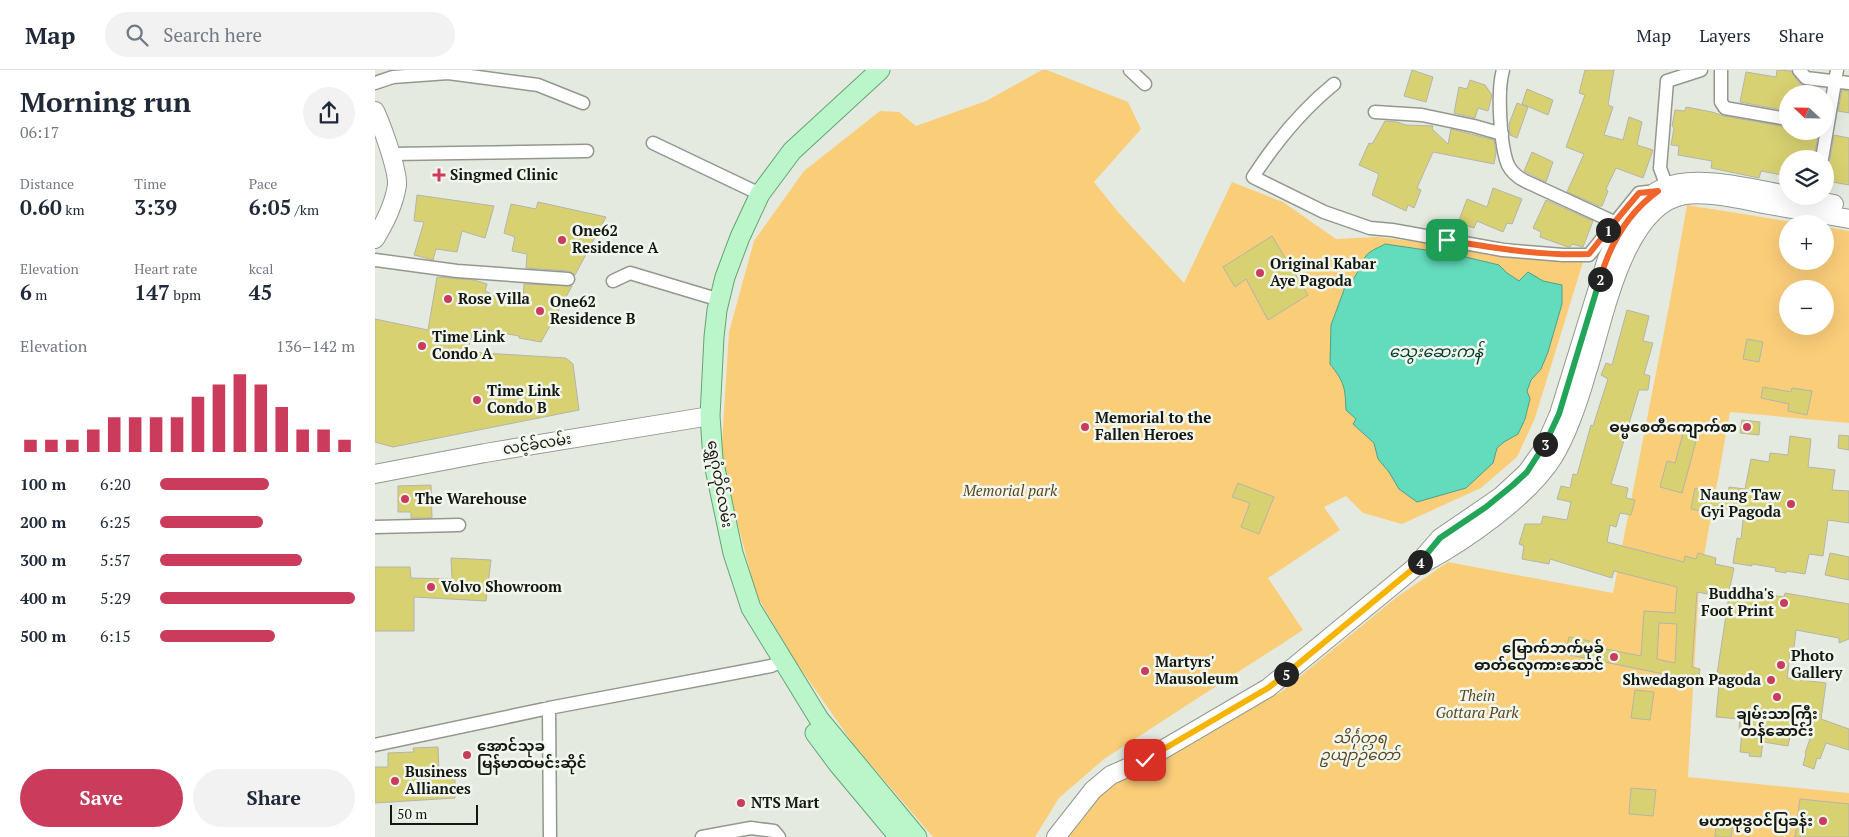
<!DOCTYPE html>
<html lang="en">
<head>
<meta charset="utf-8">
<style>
  :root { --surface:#fff; --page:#f2f2f3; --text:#1f2937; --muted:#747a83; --line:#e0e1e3; --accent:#cb3b5b }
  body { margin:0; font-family:"PT Serif","Noto Sans Myanmar",serif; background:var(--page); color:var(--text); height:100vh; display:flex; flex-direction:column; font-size:19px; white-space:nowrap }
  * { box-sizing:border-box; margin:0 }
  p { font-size:16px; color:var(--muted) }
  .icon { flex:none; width:28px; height:28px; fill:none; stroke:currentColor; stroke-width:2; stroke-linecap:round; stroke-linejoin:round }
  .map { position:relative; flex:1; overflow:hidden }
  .panel { display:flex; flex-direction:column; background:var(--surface); width:375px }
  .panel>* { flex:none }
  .needle { width:32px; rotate:292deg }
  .fabs { position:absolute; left:1404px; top:15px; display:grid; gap:10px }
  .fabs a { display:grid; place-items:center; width:55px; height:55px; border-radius:50%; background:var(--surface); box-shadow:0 5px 20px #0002; font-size:25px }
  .scale { position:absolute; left:15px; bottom:12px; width:88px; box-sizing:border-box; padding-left:5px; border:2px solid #151713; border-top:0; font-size:14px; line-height:18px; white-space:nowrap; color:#151713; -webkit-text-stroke:4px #f2f7ed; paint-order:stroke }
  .pin { position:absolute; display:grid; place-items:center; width:42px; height:42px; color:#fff; margin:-21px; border-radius:10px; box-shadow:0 2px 8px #0006 }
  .km { position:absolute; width:25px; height:25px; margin:-12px; border-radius:50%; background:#222; color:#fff; font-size:14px; line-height:25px; text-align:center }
  .round { display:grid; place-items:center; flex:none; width:52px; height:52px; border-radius:26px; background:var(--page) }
  .summary { display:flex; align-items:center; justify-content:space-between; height:85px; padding:0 20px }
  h1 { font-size:28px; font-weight:700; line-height:38px }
  .stats { display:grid; grid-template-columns:repeat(3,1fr); gap:8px; height:85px; padding:5px 20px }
  .stats div { display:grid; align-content:center }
  .stats b { font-size:21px; font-weight:700 }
  .stats small { font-size:14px; font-weight:400 }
  .stats p { font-size:14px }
  .chart { height:140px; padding:10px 20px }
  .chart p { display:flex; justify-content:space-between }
  .chart svg { width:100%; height:90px; margin-top:5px; stroke:var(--accent); stroke-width:6 }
  .button { display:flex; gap:10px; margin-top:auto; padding:10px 20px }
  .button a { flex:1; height:58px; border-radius:30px; background:var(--accent); color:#fff; font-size:20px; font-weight:700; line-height:58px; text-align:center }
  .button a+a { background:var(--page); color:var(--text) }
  ul { padding:0 20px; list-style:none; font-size:16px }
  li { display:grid; grid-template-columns:80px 60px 1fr; align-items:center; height:38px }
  li i { height:12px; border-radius:6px; background:var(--accent) }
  header { display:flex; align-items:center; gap:30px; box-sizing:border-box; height:70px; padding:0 25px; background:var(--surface); border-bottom:1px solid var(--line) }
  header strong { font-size:24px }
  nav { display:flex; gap:28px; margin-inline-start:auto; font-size:18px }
  .search { width:350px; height:45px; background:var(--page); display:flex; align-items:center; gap:12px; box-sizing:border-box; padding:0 18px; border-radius:28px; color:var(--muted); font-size:19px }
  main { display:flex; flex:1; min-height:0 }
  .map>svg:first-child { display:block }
  .green { fill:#facd79; fill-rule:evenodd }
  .water { fill:#63dcbd; stroke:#4ca18a }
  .building { fill:#d8d172; stroke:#b5b4aa; fill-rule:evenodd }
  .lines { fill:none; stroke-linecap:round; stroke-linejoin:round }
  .street-casing { stroke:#93988e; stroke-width:15 }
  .secondary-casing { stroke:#93988e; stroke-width:20 }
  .primary-casing { stroke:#63a473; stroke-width:21 }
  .street { stroke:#fff; stroke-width:12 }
  .secondary { stroke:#fff; stroke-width:18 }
  .primary { stroke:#bbf6ca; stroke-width:19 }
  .split-1-casing { stroke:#fff; stroke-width:10 }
  .split-2-casing { stroke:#fff; stroke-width:10 }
  .split-3-casing { stroke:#fff; stroke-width:10 }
  .split-4-casing { stroke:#fff; stroke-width:10 }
  .split-5-casing { stroke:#fff; stroke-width:10 }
  .split-6-casing { stroke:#fff; stroke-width:10 }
  .split-1 { stroke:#f0652b; stroke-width:6 }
  .split-2 { stroke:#f0652b; stroke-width:6 }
  .split-3 { stroke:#22a559; stroke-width:6 }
  .split-4 { stroke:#22a559; stroke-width:6 }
  .split-5 { stroke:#f5b400; stroke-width:6 }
  .split-6 { stroke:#f5b400; stroke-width:6 }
  .poi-dot { fill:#cb3b5b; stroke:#f2f7ed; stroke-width:2 }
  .labels { text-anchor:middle; stroke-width:5; stroke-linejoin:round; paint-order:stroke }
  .poi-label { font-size:15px; font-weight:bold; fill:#151713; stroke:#f2f7ed; text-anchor:start }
  .street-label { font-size:15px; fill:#151713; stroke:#f2f7ed }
  .park-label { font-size:15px; font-style:italic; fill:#5a4722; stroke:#f2f7ed }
  .water-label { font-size:16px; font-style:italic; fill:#00392d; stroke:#f2f7ed }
</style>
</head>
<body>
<header>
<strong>Map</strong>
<div class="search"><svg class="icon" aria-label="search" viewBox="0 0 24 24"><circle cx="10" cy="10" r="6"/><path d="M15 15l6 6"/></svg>Search here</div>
<nav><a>Map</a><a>Layers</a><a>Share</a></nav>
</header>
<main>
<section class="panel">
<div class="summary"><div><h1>Morning run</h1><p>06:17</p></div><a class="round"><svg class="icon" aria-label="share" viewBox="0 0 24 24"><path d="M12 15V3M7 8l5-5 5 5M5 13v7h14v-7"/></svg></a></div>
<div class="stats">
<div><p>Distance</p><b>0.60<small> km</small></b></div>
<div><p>Time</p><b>3:39</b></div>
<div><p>Pace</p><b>6:05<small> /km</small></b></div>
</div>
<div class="stats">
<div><p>Elevation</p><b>6<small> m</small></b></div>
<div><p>Heart rate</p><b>147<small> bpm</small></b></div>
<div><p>kcal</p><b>45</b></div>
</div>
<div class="chart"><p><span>Elevation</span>136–142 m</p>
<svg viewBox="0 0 160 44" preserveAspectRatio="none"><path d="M5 44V38M15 44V38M25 44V38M35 44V33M45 44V27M55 44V27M65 44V27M75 44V27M85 44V17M95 44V11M105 44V6M115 44V11M125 44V22M135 44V33M145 44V33M155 44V38"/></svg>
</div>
<ul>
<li><b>100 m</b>6:20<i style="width:56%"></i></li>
<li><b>200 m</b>6:25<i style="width:53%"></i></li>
<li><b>300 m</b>5:57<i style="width:73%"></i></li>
<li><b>400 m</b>5:29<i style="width:100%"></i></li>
<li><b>500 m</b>6:15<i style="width:59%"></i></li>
</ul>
<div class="button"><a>Save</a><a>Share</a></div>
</section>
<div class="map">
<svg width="1474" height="767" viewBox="0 0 1474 767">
  <rect width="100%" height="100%" fill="#e5eae0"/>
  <path class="green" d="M667,0H672L753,32L766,59L719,112L743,142L809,213L857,112L908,132L961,169L1002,167L1208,192L1160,348L1142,387L1106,418L1027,454L988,443L971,426L949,437L965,460L893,508L928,560L729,689L684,728L660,767H558L479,675L421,592L381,524L346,389L354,262L379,171L429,101L505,41L524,42L541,56L611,31Z
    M1312,135L1429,154H1412V191H1450V157L1474,161V353L1355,342L1324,513L1313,707L1474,723V767H690L711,735L754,701L906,622L1022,527L1073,492L1238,523L1295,231ZM1412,219H1450V256H1412Z"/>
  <path class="water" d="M1010,174L1078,184L1124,195L1132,203L1144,211L1153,202L1168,211L1187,215V234L1173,282L1166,299L1156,310L1152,321L1155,329L1150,349L1143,364L1129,372L1122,378L1118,393L1091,418L1042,432L1024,419L1014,402L1003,389L999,373L978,354L981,349L971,340C970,318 970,313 955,294L956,255L969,220L970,211H977C984,202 988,186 995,182C999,179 1005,177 1010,174Z"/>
  <path class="building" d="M1037,0L1058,7L1051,32L1029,26Z
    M1210,0H1239L1233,35L1238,37L1229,65L1248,70L1254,47L1267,52L1262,75L1278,80L1268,108L1241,98L1231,119L1233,121L1227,136H1224L1192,122L1209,84L1191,77L1210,25L1204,23Z
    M1402,0L1416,1L1425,14L1441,17L1440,24H1412V41L1365,32L1371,2L1401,7Z
    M1095,10L1110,15L1117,25L1113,41L1103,38L1100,48L1079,43L1084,17L1092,19Z
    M1152,19L1178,30L1173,45L1147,34Z
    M1467,20L1474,21V43L1463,41Z
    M1142,33L1153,37L1142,68L1135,65L1134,54Z
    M1311,37L1337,42L1349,46L1412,57V61H1426L1443,65L1439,89H1412V106L1386,101L1384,108L1336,98L1337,91L1303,85L1304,76L1296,75L1299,58L1297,56L1300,40L1310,41Z
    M1010,51L1022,52L1031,55L1058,56L1057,59L1073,74L1076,59L1119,70L1121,83L1119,94L1058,82L1042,118L1046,120L1039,138L1033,135L1031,141L997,125L1004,104L984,95L994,73L997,74Z
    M1459,65L1474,68V115L1457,112L1458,104L1450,103V96L1455,90Z
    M1157,82L1178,92L1171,112L1149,101Z
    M1118,118L1147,129L1137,154L1132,153L1128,162L1102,151L1099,158L1083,153L1092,129L1112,137Z
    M42,125L119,136L110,168L87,161L82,182L61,179L58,190L39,185L49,152L39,151Z
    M1171,130L1218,151L1208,177L1197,174L1195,177H1193L1165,167L1166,162L1158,158Z
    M163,132L231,147L200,205L194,201L151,198L152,184L137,181L140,167L129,163L136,134L161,139Z
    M897,166L933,225L893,250L871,209L860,217L848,197Z
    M62,207L99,210L112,214L110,221L115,223L114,225L148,231L149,214L197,216L166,272L144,268V266L99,258L92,282L191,288L198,294L204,340L18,377L0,372V249L53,260Z
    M1252,240L1274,246L1268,271L1278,273L1269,304L1275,306L1273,320H1264L1236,414L1253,418L1251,428L1260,430L1256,445L1245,443L1241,457L1235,455L1232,472L1309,492L1310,486L1321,489L1323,483L1341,488L1340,494L1359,498L1354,522L1334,519L1332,524L1322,522L1317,597L1325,599L1323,611L1190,584L1194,567L1215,571L1216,576L1266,586L1269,541L1300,543L1302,517L1239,501L1237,508L1175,489L1174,494L1147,489L1149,476L1144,474L1150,454H1166L1168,446L1192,450L1196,432L1182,429L1186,416L1195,418L1198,404L1202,405L1216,355L1218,356L1233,309L1226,305L1231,293L1237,295ZM1284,553L1302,554L1300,593L1282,589Z
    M1372,269L1388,272L1384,292L1368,289Z
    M1388,317L1416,322L1417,318L1437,321L1432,345L1413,341L1414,334L1386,328Z
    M1367,350L1385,352L1384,365L1365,363Z
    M1310,356L1324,360L1307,423L1285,417L1292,391L1300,393Z
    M1464,365L1474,366V380L1463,378Z
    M1415,366L1436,369L1433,397L1460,400L1457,420L1474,421V453L1453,450L1448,486L1434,484L1430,504L1411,501V503L1400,501L1401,498L1377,494V496L1358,493L1362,468L1366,469L1369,441L1336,437L1335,443L1316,439L1320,418L1353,425L1354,417L1370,419L1376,389L1394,392L1395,383L1413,385Z
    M863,413L899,427L884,464L866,457L875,433L857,427Z
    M56,415L57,448H36V442H23V416Z
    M1455,483L1474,487V510L1450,505Z
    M76,488L116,490L111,531L39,527V561H0V497H35L36,508L77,509Z
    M1355,519L1409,527L1410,523L1474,534V569L1464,573V568L1421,560L1419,578L1416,577L1412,608L1451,613L1446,649L1474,659V680L1451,673L1445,689L1442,688L1439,699L1428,695L1431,684L1430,683L1436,666L1416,662L1413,676L1388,672L1386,687L1374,686L1375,683L1365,682L1367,661L1364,660L1365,649L1341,647L1345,604H1342Z
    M1260,620L1279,622L1275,650L1256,648Z
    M63,677L64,701L80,702V728L0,733V697H13V683L39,682L38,678Z
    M1256,718L1281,720L1278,746L1254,744Z
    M1425,729L1474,734V767H1420Z
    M1341,751L1358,753L1356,767H1340Z"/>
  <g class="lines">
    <g class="street-casing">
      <path id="street" d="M755,0L770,14
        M1128,0C1122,20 1125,76 1133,95C1137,103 1142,107 1150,111L1239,152
        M1346,0V32L1350,38L1412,49
        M1424,0L1431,8L1474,13
        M0,13L18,7L73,3L163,15L208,33
        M959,14C927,40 900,73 878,107L949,142L995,158L1017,160L1128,180L1188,185H1214L1264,123L1281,121
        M1000,42L1047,45L1099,56L1127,64
        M278,73L385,124
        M16,84L212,81
        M1447,89L1462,0
        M1292,117L1285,98L1292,11L1326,0
        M0,190L82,201L193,209
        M238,211L255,203L345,230
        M0,457L84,455
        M174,638L175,767
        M0,675L174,638L396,596L407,591
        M327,767L376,758L399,761L404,767"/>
    </g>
    <g class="secondary-casing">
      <path id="secondary" d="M0,41C7,56 23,100 22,115C19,135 10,152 0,169
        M1417,126L1459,134
        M0,404L110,383L335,346
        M1049,493C1090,471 1154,427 1179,386C1194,361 1204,330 1212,302C1228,254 1248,134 1310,125C1332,122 1366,129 1388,134C1417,139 1445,144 1474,149
        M681,767L718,720L736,705L770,690L893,618L1039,498L1065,468L1125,427L1152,402L1169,378L1184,344L1232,189C1244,164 1260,131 1288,118C1320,103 1379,119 1412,125"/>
    </g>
    <g class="primary-casing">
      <path id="primary" d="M505,0L417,81L385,124L365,167L350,207L342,240L339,267L335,346L338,389L358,483L376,538L444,649L542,767
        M440,663L463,694L524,767"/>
    </g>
    <use href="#street" class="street"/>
    <use href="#secondary" class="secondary"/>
    <use href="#primary" class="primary"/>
  </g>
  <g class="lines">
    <g class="split-1-casing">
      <path id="split-1" d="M1072,170C1119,178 1166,186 1214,184L1233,160"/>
    </g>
    <g class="split-2-casing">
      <path id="split-2" d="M1225,209C1235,174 1254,142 1283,121L1264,123L1233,160"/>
    </g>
    <g class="split-3-casing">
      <path id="split-3" d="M1170,374L1184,344L1225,209"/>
    </g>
    <g class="split-4-casing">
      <path id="split-4" d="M1045,492L1065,468L1111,437L1138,415L1152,402L1170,374"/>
    </g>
    <g class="split-5-casing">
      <path id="split-5" d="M911,604L1039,498L1045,492"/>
    </g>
    <g class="split-6-casing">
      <path id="split-6" d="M770,690L893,618L911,604"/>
    </g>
    <use href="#split-1" class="split-1"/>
    <use href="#split-2" class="split-2"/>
    <use href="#split-3" class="split-3"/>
    <use href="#split-4" class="split-4"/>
    <use href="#split-5" class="split-5"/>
    <use href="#split-6" class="split-6"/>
  </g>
  <g class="poi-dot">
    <path d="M61.5 97.5h5v5h5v5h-5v5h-5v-5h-5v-5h5z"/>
    <circle cx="187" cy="170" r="5"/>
    <circle cx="885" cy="203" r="5"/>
    <circle cx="73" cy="229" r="5"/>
    <circle cx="165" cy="241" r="5"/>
    <circle cx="47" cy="276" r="5"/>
    <circle cx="102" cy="330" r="5"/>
    <circle cx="710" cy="357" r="5"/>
    <circle cx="1372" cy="357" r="5"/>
    <circle cx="30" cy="429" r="5"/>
    <circle cx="1416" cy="434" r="5"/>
    <circle cx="56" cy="517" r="5"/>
    <circle cx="1409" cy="533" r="5"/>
    <circle cx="1239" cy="587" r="5"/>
    <circle cx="1406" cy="595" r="5"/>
    <circle cx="770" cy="601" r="5"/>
    <circle cx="1396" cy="610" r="5"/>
    <circle cx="1402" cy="627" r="5"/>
    <circle cx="92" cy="685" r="5"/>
    <circle cx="20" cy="711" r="5"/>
    <circle cx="366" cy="733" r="5"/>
    <circle cx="1448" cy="751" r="5"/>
  </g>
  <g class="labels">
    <g class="poi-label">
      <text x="75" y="110">Singmed Clinic</text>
      <text x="197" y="166">One62<tspan x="197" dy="17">Residence A</tspan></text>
      <text x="895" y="199">Original Kabar<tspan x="895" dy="17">Aye Pagoda</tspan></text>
      <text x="83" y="234">Rose Villa</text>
      <text x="175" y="237">One62<tspan x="175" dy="17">Residence B</tspan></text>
      <text x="57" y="272">Time Link<tspan x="57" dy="17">Condo A</tspan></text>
      <text x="112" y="326">Time Link<tspan x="112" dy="17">Condo B</tspan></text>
      <text x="720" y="353">Memorial to the<tspan x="720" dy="17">Fallen Heroes</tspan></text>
      <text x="1362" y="362" text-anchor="end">ဓမ္မစေတီကျောက်စာ</text>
      <text x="1406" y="430" text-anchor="end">Naung Taw<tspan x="1406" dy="17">Gyi Pagoda</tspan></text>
      <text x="40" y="434">The Warehouse</text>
      <text x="66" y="522">Volvo Showroom</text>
      <text x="1399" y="529" text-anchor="end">Buddha's<tspan x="1399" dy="17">Foot Print</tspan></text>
      <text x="1229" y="583" text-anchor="end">မြောက်ဘက်မုခ်<tspan x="1229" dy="17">ဓာတ်လှေကားဆောင်</tspan></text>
      <text x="1416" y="591">Photo<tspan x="1416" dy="17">Gallery</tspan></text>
      <text x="780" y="597">Martyrs'<tspan x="780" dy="17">Mausoleum</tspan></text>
      <text x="1386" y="615" text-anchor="end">Shwedagon Pagoda</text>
      <text x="1402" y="649" text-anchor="middle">ချမ်းသာကြီး<tspan x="1402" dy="17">တန်ဆောင်း</tspan></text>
      <text x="102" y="681">အောင်သုခ<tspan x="102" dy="17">မြန်မာထမင်းဆိုင်</tspan></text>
      <text x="30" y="707">Business<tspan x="30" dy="17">Alliances</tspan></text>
      <text x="376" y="738">NTS Mart</text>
      <text x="1438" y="756" text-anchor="end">မဟာဗုဒ္ဓဝင်ပြခန်း</text>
    </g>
    <g class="street-label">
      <text transform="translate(162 374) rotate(-9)" y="5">လင့်ခ်လမ်း</text>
      <text transform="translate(345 414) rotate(80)" y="5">ရွှေဂုံတိုင်လမ်း</text>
    </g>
    <g class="park-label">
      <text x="635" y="426">Memorial park</text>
      <text x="1102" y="631">Thein<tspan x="1102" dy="17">Gottara Park</tspan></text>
      <text x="985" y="673">သိင်္ဂုတ္တရ<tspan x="985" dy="17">ဥယျာဉ်တော်</tspan></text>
    </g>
    <g class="water-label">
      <text x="1061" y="287">သွေးဆေးကန်</text>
    </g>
  </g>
</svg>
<div class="fabs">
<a><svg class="needle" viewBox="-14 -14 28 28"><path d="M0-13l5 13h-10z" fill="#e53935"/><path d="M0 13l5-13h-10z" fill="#747a83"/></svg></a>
<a><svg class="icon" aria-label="layers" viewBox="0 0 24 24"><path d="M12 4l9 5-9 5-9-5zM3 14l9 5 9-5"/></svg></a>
<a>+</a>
<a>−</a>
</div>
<div class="scale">50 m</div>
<div class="pin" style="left:1072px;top:170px;background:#1e9e55"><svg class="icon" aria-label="arrive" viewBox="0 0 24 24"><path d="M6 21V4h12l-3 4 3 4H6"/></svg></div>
<div class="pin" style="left:770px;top:690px;background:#d93025"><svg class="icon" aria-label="check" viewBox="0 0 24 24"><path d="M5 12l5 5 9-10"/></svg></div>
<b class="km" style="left:1233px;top:160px">1</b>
<b class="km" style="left:1225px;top:209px">2</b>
<b class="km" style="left:1170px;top:374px">3</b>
<b class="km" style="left:1045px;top:492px">4</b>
<b class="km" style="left:911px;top:604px">5</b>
</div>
</main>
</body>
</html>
